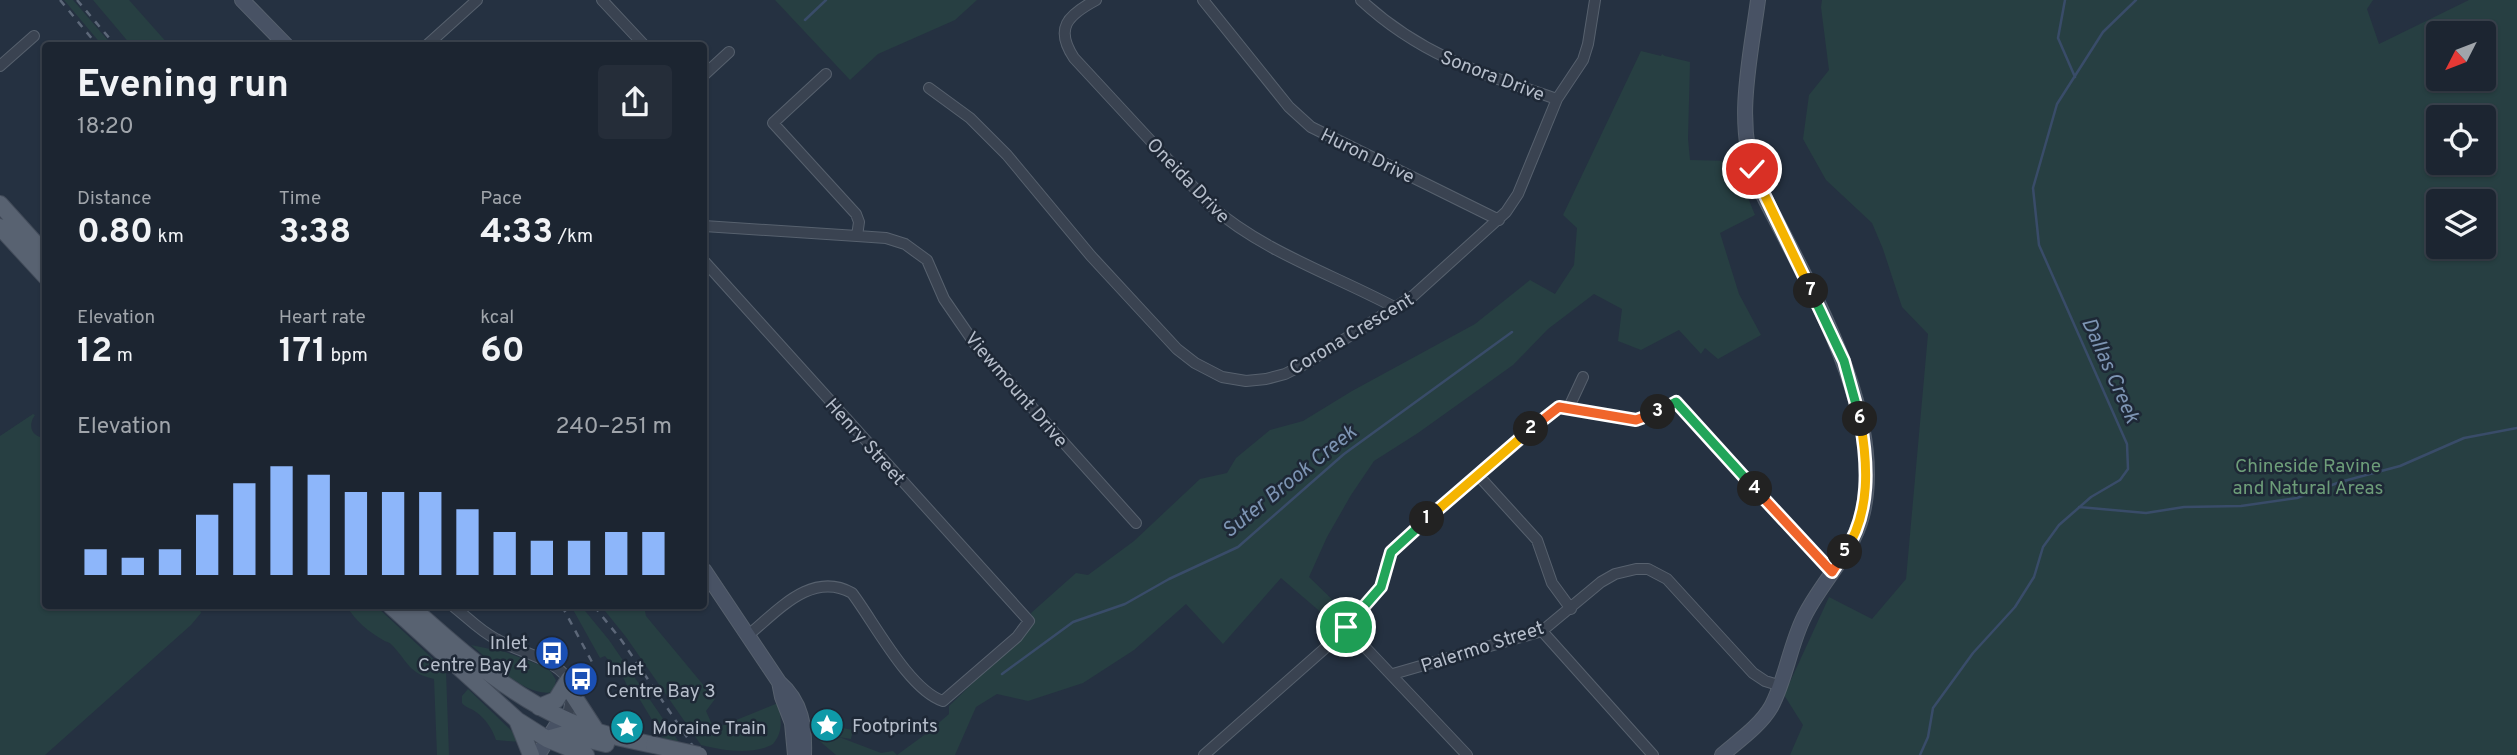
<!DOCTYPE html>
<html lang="en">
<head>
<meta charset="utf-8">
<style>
  :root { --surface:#1c2531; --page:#252d39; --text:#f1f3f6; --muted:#a0a5ab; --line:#3a424d; --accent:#8db6fa }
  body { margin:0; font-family:Overpass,sans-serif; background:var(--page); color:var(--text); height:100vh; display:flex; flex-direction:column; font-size:26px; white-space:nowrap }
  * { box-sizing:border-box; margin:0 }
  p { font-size:23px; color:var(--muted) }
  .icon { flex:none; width:38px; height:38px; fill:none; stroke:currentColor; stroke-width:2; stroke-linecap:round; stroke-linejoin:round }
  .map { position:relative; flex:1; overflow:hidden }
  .sheet { position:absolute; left:42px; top:42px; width:665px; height:567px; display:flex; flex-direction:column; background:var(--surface); border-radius:7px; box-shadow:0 2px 5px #0004,0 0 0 2px var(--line) }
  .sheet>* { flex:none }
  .needle { width:46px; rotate:228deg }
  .tools { position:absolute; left:2426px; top:21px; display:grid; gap:14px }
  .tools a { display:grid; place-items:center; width:70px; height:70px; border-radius:7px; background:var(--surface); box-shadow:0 2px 5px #0004,0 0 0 2px var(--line); font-size:35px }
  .pin { position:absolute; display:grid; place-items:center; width:60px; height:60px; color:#fff; margin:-30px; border:4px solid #fff; border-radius:50%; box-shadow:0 2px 7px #0007 }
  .km { position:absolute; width:35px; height:35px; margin:-18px; border-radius:50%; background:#222; color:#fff; font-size:19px; line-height:35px; text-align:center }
  .round { display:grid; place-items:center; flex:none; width:74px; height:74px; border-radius:7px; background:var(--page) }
  .head { display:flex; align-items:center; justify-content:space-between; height:119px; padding:0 35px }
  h1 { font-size:38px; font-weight:700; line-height:52px }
  .metrics { display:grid; grid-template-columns:repeat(3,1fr); gap:10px; height:119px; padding:7px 35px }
  .metrics div { display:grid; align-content:center }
  .metrics b { font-size:35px; font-weight:700 }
  .metrics small { font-size:19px; font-weight:400 }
  .metrics p { font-size:19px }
  .chart { height:196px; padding:14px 35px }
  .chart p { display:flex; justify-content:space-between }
  .chart svg { width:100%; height:126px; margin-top:7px; stroke:var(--accent); stroke-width:6 }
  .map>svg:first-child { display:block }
  .green { fill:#273f42; fill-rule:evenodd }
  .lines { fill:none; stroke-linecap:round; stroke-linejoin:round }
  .stream { stroke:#394c69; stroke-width:2.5 }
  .street-casing { stroke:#57616e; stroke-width:12 }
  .secondary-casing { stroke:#57616e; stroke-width:16 }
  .primary-casing { stroke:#434c5a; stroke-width:18 }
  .street { stroke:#3a4351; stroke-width:10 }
  .secondary { stroke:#485264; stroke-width:14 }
  .primary { stroke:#586271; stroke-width:16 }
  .rail { stroke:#5c6778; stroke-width:2.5; stroke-dasharray:7 7; stroke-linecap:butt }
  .primary-bridge-casing { stroke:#434c5a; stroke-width:18; stroke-linecap:butt }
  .primary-bridge { stroke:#586271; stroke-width:16 }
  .split-1-casing { stroke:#fff; stroke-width:14 }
  .split-2-casing { stroke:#fff; stroke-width:14 }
  .split-3-casing { stroke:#fff; stroke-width:14 }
  .split-4-casing { stroke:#fff; stroke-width:14 }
  .split-5-casing { stroke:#fff; stroke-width:14 }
  .split-6-casing { stroke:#fff; stroke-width:14 }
  .split-7-casing { stroke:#fff; stroke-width:14 }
  .split-8-casing { stroke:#fff; stroke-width:14 }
  .split-1 { stroke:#22a559; stroke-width:9 }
  .split-2 { stroke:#f5b400; stroke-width:9 }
  .split-3 { stroke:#f0652b; stroke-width:9 }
  .split-4 { stroke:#22a559; stroke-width:9 }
  .split-5 { stroke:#f0652b; stroke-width:9 }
  .split-6 { stroke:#f5b400; stroke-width:9 }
  .split-7 { stroke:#22a559; stroke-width:9 }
  .split-8 { stroke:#f5b400; stroke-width:9 }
  .labels { text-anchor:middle; stroke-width:5; stroke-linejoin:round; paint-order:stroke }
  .street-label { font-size:19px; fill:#b6becb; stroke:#1e2836 }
  .park-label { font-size:19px; fill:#6d9d79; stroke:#1e2836 }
  .poi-label { font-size:19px; fill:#b6becb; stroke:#1e2836; text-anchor:start }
  .water-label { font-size:21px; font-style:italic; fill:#7d94b3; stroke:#1e2836 }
</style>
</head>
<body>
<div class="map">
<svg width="2517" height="755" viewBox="0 0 2517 755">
  <rect width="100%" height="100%" fill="#253141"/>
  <path class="green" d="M64,0H73L112,45H102Z
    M93,0H129L169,45H131Z
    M775,0H977L955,20L878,54L850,80Z
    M1822,0H2373L2367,9L2379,44L2469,0H2517V755H1790L1803,725L1784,695L1829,597L1872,619L1906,579L1928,334L1902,307L1883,249L1872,223L1826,180L1803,139L1809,95L1829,70L1821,7ZM2438,33H2483V79H2438ZM2438,117H2483V163H2438ZM2438,201H2483V247H2438Z
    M1641,51L1661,56L1662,54L1665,56L1690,62L1688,139L1690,160L1733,161L1755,215L1720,233L1739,294L1761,335L1718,359L1705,348L1701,354L1679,330L1641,350L1618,341L1622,309L1594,294L1548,329L1513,365L1418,433L1374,461L1351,495L1327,537L1309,577L1341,608L1331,621L1281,578L1223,644L1186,604L1134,650L1083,683L1028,701L997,694L976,707L955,755H836L816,738V732L834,736L837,727L853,730L851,739L839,737L881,753L893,751L897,755L927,733L949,714V706L1033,625L1031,613L1076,573L1088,575L1134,541L1200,479L1227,473L1236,458L1270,430L1303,421L1352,391L1475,324L1530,280L1555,294L1574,265L1577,228L1563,215Z
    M33,414L35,415C27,426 32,437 45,438L46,606H199L201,613L191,625L45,755H0V436Z
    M347,606H376L446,671L449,755H437L434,679C408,673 409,663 392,645C388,641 388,643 383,640C369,632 354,620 347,606Z
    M571,606H581L609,640L679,742L663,738L634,690L630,692L624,679L605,656L600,658Z
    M601,606H644L646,616L715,699L706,711L714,729L778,703C781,718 784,731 773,744C754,755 725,751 701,745L626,637Z
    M471,645L495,650V648L545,667L551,672L556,680L553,692C525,698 493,662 471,645Z
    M468,689L515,734L520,742L496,740C493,730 485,718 476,712C471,708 466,708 462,703V696Z"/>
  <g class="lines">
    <path class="stream" d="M2065,0L2058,38L2075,77
      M805,20L826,0
      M2079,507L2146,513L2184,507L2241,506L2297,498L2340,482L2400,466L2464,438L2517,428
      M1002,674L1073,622L1125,604L1169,579L1238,547L1344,454L1512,332
      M1920,755L1928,737L1933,708L1973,653L2015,607L2034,577L2043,547L2059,525L2091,497L2120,480L2128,469L2127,444L2039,245L2033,188L2057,104L2103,32L2136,0"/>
    <g class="street-casing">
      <path id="street" d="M602,0L645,46
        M1096,0C1068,15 1054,28 1074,58L1211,206C1264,252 1332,274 1394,307
        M1203,0L1289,107L1311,127L1499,220
        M1361,0C1420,55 1482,74 1557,99
        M426,46L477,0
        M0,66L34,36
        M826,74L773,123L856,214L859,222L857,236
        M704,75L729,52
        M929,88L970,118L1007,155L1091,256L1177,349L1195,363L1222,377L1246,381L1266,379L1285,374L1305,364L1413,296L1506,212L1518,194L1557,99L1583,60L1588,44L1595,0
        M704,226L857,236L886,238L905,244L927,260L944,299L975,344L1136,523
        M704,261L1029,621L1017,637L943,701C909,690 874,622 852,593C811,570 777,612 747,636
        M1569,407L1583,377
        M1478,475L1537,540L1552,583L1571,609
        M453,606C467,617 480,631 496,639C521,654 560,658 573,687L567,721
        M1346,627L1467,755
        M1542,631L1653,755
        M1393,674L1542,631L1601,582L1615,574L1636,569H1648L1667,579L1753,673L1765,681L1778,685
        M1204,755L1340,635L1381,587L1387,561L1395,547L1559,407L1636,420L1676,402L1832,573"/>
    </g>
    <g class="secondary-casing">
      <path id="secondary" d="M242,0L287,46
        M704,570L779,682C802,702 805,726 804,755
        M779,682L782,697L792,723L795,755
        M538,755L561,718
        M1722,755C1738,741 1760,726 1771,707C1786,679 1790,645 1804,617C1821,582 1852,554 1862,516C1889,412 1802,274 1757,183C1734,124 1750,61 1758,0"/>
    </g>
    <g class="primary-casing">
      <path id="primary" d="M0,204L46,255
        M0,227L46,277
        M391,606L517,720L547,739L586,755
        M410,606C460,650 509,696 571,722C598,734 626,739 654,745
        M573,695L597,732
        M539,707L556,700L569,679
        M517,720L531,755
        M547,739L565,734L606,744"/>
    </g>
    <use href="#street" class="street"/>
    <use href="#secondary" class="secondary"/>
    <use href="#primary" class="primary"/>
    <path class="rail" d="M60,0L98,46
      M77,0L116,46
      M562,606L592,662
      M594,606L622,641L699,755"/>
    <g class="primary-bridge-casing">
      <path id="primary-bridge" d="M654,745L699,755"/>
    </g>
    <use href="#primary-bridge" class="primary-bridge"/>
  </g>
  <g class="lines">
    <g class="split-1-casing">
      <path id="split-1" d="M1346,627L1381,587L1391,552L1427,519"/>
    </g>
    <g class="split-2-casing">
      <path id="split-2" d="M1427,519L1531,429"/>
    </g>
    <g class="split-3-casing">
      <path id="split-3" d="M1531,429L1559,407L1636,420L1658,412"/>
    </g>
    <g class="split-4-casing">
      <path id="split-4" d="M1658,412L1676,402L1755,489"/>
    </g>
    <g class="split-5-casing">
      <path id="split-5" d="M1755,489L1832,572L1845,552"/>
    </g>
    <g class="split-6-casing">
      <path id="split-6" d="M1845,552C1871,512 1868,464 1860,419"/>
    </g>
    <g class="split-7-casing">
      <path id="split-7" d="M1811,291L1844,361L1860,419"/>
    </g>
    <g class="split-8-casing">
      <path id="split-8" d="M1752,169L1811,291"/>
    </g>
    <use href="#split-1" class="split-1"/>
    <use href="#split-2" class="split-2"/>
    <use href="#split-3" class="split-3"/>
    <use href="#split-4" class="split-4"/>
    <use href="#split-5" class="split-5"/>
    <use href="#split-6" class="split-6"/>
    <use href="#split-7" class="split-7"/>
    <use href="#split-8" class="split-8"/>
  </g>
  <defs>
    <g id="bus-disc" transform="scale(1.75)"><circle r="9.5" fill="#1a4fb4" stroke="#1e2836"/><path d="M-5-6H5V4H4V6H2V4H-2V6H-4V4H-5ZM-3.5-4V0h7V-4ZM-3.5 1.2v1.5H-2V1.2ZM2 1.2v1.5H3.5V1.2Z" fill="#fff"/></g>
    <g id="sight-disc" transform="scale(1.75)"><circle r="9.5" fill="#0f9aa8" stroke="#1e2836"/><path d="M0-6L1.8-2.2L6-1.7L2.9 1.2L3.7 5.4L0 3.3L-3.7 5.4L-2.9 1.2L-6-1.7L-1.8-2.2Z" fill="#fff"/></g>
  </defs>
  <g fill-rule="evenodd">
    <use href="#bus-disc" x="552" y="653"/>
    <use href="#bus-disc" x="581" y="679"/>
    <use href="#sight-disc" x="827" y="725"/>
    <use href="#sight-disc" x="627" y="727"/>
  </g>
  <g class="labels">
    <g class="street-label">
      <text transform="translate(1493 75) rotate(21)" y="7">Sonora Drive</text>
      <text transform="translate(1368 155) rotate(26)" y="7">Huron Drive</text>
      <text transform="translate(1189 180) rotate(46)" y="7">Oneida Drive</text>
      <text transform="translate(1351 333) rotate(-31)" y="7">Corona Crescent</text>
      <text transform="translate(1017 389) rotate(49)" y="7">Viewmount Drive</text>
      <text transform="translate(866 441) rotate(48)" y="7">Henry Street</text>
      <text transform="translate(1482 646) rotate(-18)" y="7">Palermo Street</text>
    </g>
    <g class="park-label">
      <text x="2308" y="472">Chineside Ravine<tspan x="2308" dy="22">and Natural Areas</tspan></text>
    </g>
    <g class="poi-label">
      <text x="528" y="649" text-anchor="end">Inlet<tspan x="528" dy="22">Centre Bay 4</tspan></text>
      <text x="606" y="675">Inlet<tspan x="606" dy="22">Centre Bay 3</tspan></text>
      <text x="852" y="732">Footprints</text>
      <text x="652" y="734">Moraine Train</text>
    </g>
    <g class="water-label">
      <text transform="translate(2111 370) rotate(66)" y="7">Dallas Creek</text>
      <text transform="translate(1289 481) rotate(-39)" y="7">Suter Brook Creek</text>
    </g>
  </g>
</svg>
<div class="tools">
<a><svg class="needle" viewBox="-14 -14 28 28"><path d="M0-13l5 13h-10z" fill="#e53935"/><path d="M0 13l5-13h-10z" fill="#a0a5ab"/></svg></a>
<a><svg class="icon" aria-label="locate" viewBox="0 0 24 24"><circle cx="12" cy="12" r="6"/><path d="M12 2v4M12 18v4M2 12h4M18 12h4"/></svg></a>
<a><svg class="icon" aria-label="layers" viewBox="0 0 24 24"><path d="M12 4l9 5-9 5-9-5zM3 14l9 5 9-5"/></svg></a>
</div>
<div class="pin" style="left:1346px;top:627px;background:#1e9e55"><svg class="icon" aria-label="arrive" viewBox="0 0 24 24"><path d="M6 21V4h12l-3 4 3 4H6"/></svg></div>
<div class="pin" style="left:1752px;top:169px;background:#d93025"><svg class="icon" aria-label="check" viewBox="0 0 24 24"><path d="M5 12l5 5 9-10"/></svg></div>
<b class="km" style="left:1427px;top:519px">1</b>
<b class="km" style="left:1531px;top:429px">2</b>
<b class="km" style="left:1658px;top:412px">3</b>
<b class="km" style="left:1755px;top:489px">4</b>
<b class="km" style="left:1845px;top:552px">5</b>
<b class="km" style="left:1860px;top:419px">6</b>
<b class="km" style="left:1811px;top:291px">7</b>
<section class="sheet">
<div class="head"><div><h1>Evening run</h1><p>18:20</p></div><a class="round"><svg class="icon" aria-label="share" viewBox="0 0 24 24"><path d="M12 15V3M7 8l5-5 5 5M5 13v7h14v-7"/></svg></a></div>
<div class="metrics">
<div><p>Distance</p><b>0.80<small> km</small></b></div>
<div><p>Time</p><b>3:38</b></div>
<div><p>Pace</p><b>4:33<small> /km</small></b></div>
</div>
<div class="metrics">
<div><p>Elevation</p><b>12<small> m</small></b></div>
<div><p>Heart rate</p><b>171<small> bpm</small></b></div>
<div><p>kcal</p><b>60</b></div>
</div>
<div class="chart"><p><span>Elevation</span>240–251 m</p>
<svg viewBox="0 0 160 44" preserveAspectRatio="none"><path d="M5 44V35M15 44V38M25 44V35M35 44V23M45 44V12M55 44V6M65 44V9M75 44V15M85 44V15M95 44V15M105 44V21M115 44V29M125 44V32M135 44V32M145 44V29M155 44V29"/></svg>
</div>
</section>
</div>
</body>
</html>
